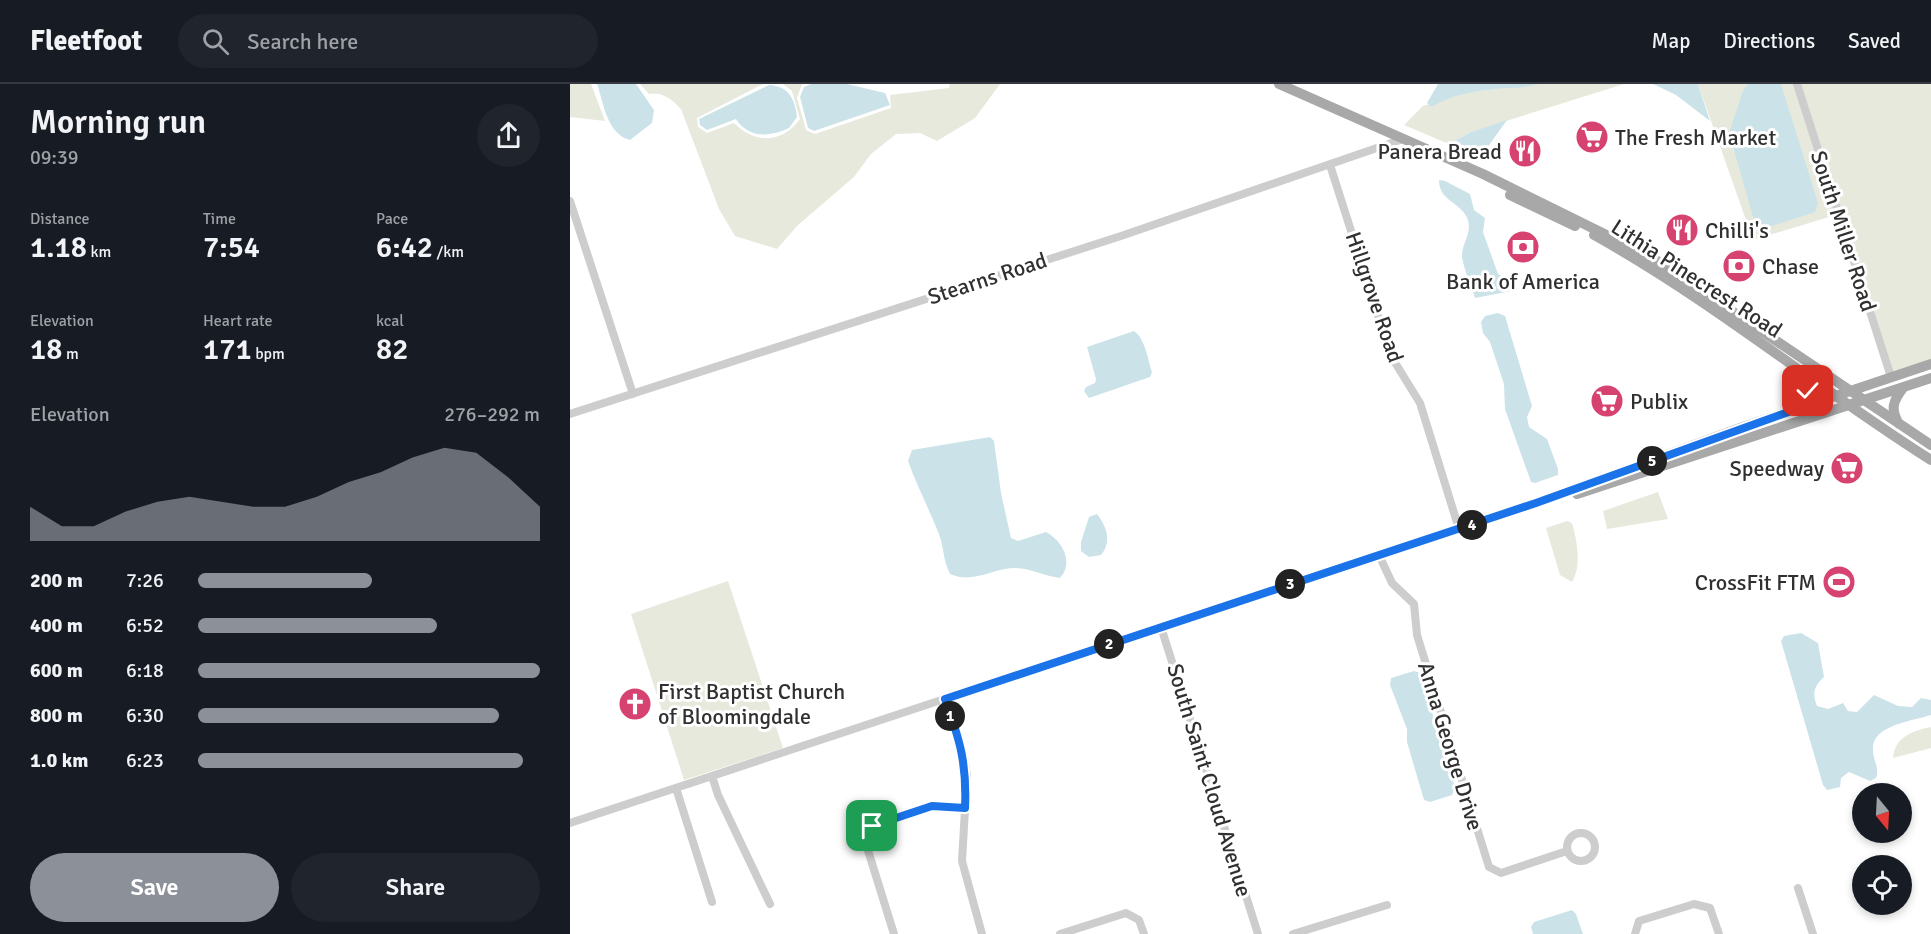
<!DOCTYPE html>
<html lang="en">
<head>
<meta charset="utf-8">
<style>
  :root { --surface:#171b24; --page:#20242c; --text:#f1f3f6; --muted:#9ea1a6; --line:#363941; --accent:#8c9099 }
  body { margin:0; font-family:Signika,sans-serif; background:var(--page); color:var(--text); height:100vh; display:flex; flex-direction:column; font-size:22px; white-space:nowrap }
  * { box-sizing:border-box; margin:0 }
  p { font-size:20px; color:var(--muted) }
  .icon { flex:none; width:33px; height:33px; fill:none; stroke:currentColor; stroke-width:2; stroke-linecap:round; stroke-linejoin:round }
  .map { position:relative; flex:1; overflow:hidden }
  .details { display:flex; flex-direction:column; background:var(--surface); width:570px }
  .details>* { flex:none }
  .needle { width:39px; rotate:162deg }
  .controls { position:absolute; left:1282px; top:699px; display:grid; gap:12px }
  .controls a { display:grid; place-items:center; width:60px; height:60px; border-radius:50%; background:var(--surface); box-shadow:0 3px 9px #0003; font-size:30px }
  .pin { position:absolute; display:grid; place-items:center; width:51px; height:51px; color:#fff; margin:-26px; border-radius:12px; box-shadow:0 3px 9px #0006 }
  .km { position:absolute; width:30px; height:30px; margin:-15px; border-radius:50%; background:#222; color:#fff; font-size:16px; line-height:30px; text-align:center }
  .round { display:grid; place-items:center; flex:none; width:63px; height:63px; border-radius:32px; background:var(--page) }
  .headline { display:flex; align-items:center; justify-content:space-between; height:102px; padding:0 30px }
  h1 { font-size:33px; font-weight:600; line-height:45px }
  .stats { display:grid; grid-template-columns:repeat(3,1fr); gap:9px; height:102px; padding:6px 30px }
  .stats div { display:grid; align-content:center }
  .stats b { font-size:30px; font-weight:600 }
  .stats small { font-size:16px; font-weight:400 }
  .stats p { font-size:16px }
  .chart { height:168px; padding:12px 30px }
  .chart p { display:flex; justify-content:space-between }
  .chart svg { width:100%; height:108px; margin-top:6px; fill:var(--accent); opacity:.7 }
  .cta { display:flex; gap:12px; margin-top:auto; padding:12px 30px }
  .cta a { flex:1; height:69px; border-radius:36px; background:var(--accent); color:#fff; font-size:24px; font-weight:600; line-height:69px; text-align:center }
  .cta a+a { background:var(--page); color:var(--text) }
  ul { padding:0 30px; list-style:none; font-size:20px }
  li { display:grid; grid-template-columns:96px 72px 1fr; align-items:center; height:45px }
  li i { height:15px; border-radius:8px; background:var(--accent) }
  header { display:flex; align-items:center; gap:36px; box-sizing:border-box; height:84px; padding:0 30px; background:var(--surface); border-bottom:2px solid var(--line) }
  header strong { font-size:28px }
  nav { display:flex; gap:33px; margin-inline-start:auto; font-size:21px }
  .search { width:420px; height:54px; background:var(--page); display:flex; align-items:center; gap:15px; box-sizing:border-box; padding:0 21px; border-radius:33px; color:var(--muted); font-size:22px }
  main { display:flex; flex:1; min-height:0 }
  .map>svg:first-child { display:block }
  .green { fill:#e6e9dc }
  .water { fill:#cbe3e8 }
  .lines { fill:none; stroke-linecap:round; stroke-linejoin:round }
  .minor { stroke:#cdcdcd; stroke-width:8 }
  .major { stroke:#a8a8a8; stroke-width:10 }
  .route-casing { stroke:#fff; stroke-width:12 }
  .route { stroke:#1a73e8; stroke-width:8 }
  .labels { text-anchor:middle; stroke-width:6; stroke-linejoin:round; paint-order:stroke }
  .poi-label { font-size:22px; fill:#303030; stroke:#fff; text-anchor:start }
  .street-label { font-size:22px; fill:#303030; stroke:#fff }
</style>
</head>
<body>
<header>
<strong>Fleetfoot</strong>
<div class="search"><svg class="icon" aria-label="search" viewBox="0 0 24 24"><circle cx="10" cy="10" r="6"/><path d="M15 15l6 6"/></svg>Search here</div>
<nav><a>Map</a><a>Directions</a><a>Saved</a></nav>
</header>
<main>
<section class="details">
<div class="headline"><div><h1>Morning run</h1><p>09:39</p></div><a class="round"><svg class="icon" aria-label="share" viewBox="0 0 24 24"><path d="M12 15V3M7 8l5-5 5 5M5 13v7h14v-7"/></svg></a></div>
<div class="stats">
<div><p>Distance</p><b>1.18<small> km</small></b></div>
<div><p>Time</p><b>7:54</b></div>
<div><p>Pace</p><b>6:42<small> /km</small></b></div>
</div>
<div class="stats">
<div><p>Elevation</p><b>18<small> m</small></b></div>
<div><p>Heart rate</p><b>171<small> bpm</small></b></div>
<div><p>kcal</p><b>82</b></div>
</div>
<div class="chart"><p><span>Elevation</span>276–292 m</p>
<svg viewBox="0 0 160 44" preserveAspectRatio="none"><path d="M0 44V30L10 38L20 38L30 32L40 28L50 26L60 28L70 30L80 30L90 26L100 20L110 16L120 10L130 6L140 8L150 18L160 30V44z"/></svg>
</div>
<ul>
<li><b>200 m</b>7:26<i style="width:51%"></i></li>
<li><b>400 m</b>6:52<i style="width:70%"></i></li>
<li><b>600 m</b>6:18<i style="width:100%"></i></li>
<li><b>800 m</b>6:30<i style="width:88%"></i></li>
<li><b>1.0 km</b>6:23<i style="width:95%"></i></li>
</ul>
<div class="cta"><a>Save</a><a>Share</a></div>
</section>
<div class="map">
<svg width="1361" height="850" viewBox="0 0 1361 850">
  <rect width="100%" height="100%" fill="#fff"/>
  <path class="green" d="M0,0H21L35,37L0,33Z
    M70,0H193L127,34L128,43L137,49L164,39C185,60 212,60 230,35L222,7L213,0H232L227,14L236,46L245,50L321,24L320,11L379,4L380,0H430L405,34L367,57L350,49L326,50L301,70L284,93L228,141L207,165L165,152L149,125L111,25C103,16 92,7 79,10Z
    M952,0H1054L901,48L879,60L834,41L853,22L908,6Z
    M1128,0H1361V277L1323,289L1277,141L1270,134L1262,132L1183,156Z
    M1088,408L1098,435L1037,445L1033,427Z
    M997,437L1002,439C1007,457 1012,481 1002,498L990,491L976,444Z
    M158,497L213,664L114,696L61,530Z
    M1361,643V664L1323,674C1325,653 1342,647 1361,643Z"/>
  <path class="water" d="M27,0H66L84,26L82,39L60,56C37,50 34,20 27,0Z
    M241,0H277L315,9L320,21L244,47L238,44L230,13L234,3Z
    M868,0H967C953,5 940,3 925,5C903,7 880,12 861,23L857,19Z
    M1083,0H1128L1140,37L1106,11Z
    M1178,0H1211L1248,119L1245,128L1189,146L1186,143L1159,49L1173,7Z
    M199,1C218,2 225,14 227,33L219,44C200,53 179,55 166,35L137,46L130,41L129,35Z
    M937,36L907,78L879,60L901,48Z
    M869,96L875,97L900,110L904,126L915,134L913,148L928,190L941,198V207L905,214C901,201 894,186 892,173C891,161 902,150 898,136C892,118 869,118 869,96Z
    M928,229L935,232L962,322L957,333L959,343L977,355L988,385V391L965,399L961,398L935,325L934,300L920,258L913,249L911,238L915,232Z
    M564,247C575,254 578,276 582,288L580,293L519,314L514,307L516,303L525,299L526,295L517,263Z
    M420,353L424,357L431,409L441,454L448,457L476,448C493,457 504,479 490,494C474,492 460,484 444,484C421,485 403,500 380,490C373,476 374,464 369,450C359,425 347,402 338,377L342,366Z
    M527,430C537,443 542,458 531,471L519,473L511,467V458L519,433Z
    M1231,549L1248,559L1254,593C1244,602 1242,609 1247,622L1258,625L1273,619L1278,627L1287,628L1304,611L1328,622L1342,623L1351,614L1361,616V631C1343,637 1301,641 1303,666C1303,677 1310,684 1306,694L1300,697L1279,688L1271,694L1270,703L1257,706L1253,701L1211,557L1214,552Z
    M844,587L850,589L885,704L882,711L860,718L854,716L837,658V645L820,601L821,594Z
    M1002,826L1006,830L1013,850H963L961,843L964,838Z"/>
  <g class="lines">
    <path class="minor" d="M1227,0L1321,293
      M760,81L821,272L850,319L889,445
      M0,117L63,310
      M0,330L551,152L833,55
      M809,471L822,499L844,520L847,551L919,783L931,789L997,767
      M591,543L688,850
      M375,615L394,672L397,691L392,777L412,850
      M142,692L148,711L200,820
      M106,704L142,818
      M0,739L966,419
      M997 763a14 14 0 1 1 28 0a14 14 0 1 1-28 0Z
      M1228,804L1243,850
      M324,850L296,760V750L302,742L362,722L395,724
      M490,850L556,829L569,836L574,850
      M723,850L817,821
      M1065,850L1069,837L1124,820L1140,824L1149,850"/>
    <path class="major" d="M709,0L913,90L1083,174L1361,361
      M940,111L1005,142
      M1024,151C1143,217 1247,304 1361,376
      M1227,325L1236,313V290
      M1329,340C1320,325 1323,317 1333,304
      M1007,410L1361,294
      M966,419L1173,343L1361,280"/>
  </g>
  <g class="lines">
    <g class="route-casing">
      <path id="route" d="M302,742L362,722L395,724C397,680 390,656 375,615L966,419L1227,325L1234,317L1238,307"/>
    </g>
    <use href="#route" class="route"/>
  </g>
  <defs>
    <g id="supermarket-disc" transform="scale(1.725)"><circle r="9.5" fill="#d64370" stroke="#fff"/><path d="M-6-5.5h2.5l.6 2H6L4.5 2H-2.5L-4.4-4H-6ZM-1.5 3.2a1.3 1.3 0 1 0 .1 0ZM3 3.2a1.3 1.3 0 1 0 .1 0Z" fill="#fff"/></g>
    <g id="restaurant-disc" transform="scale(1.725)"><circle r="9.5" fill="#d64370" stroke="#fff"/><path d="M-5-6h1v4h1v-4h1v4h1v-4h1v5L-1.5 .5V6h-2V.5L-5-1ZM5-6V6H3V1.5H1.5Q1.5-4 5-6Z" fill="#fff"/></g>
    <g id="bank-disc" transform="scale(1.725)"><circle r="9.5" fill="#d64370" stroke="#fff"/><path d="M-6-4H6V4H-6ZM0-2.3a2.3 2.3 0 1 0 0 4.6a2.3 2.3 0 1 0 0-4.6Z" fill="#fff"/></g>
    <g id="stadium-disc" transform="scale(1.725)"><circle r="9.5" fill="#d64370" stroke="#fff"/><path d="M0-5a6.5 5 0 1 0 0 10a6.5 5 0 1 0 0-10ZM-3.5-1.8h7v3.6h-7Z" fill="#fff"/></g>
    <g id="church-disc" transform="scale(1.725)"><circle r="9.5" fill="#d64370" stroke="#fff"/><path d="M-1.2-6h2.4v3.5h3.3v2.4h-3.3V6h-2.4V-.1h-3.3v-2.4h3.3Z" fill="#fff"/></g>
  </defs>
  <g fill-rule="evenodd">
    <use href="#supermarket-disc" x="1022" y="53"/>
    <use href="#restaurant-disc" x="955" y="67"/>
    <use href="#restaurant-disc" x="1112" y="146"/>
    <use href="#bank-disc" x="953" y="163"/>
    <use href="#bank-disc" x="1169" y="182"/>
    <use href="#supermarket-disc" x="1037" y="317"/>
    <use href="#supermarket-disc" x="1277" y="384"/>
    <use href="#stadium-disc" x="1269" y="498"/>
    <use href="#church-disc" x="65" y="620"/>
  </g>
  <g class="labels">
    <g class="poi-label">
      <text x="1045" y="61">The Fresh Market</text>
      <text x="932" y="75" text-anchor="end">Panera Bread</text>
      <text x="1135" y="154">Chilli's</text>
      <text x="1192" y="190">Chase</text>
      <text x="953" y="205" text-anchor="middle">Bank of America</text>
      <text x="1060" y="325">Publix</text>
      <text x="1254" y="392" text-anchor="end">Speedway</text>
      <text x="1246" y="506" text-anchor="end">CrossFit FTM</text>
      <text x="88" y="615">First Baptist Church<tspan x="88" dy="25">of Bloomingdale</tspan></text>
    </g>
    <g class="street-label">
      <text transform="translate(1274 147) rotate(72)" y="8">South Miller Road</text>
      <text transform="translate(417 194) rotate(-18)" y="8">Stearns Road</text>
      <text transform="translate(1127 194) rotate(33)" y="8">Lithia Pinecrest Road</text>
      <text transform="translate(805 213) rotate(71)" y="8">Hillgrove Road</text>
      <text transform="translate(881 662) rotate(73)" y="8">Anna George Drive</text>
      <text transform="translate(640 696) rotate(73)" y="8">South Saint Cloud Avenue</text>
    </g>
  </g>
</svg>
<div class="controls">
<a><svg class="needle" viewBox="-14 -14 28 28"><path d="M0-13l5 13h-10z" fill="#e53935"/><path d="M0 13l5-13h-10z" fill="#9ea1a6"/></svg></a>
<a><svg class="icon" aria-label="locate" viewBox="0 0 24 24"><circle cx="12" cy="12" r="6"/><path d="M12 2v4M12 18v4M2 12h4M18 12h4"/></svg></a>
</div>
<div class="pin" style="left:302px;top:742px;background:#1e9e55"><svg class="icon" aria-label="arrive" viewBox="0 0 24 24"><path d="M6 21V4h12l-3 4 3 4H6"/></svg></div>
<div class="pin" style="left:1238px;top:307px;background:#d93025"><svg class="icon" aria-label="check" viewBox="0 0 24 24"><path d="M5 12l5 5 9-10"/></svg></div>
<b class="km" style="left:380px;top:632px">1</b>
<b class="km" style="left:539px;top:560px">2</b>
<b class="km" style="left:720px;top:500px">3</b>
<b class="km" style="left:902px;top:441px">4</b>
<b class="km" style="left:1082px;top:377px">5</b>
</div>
</main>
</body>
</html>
